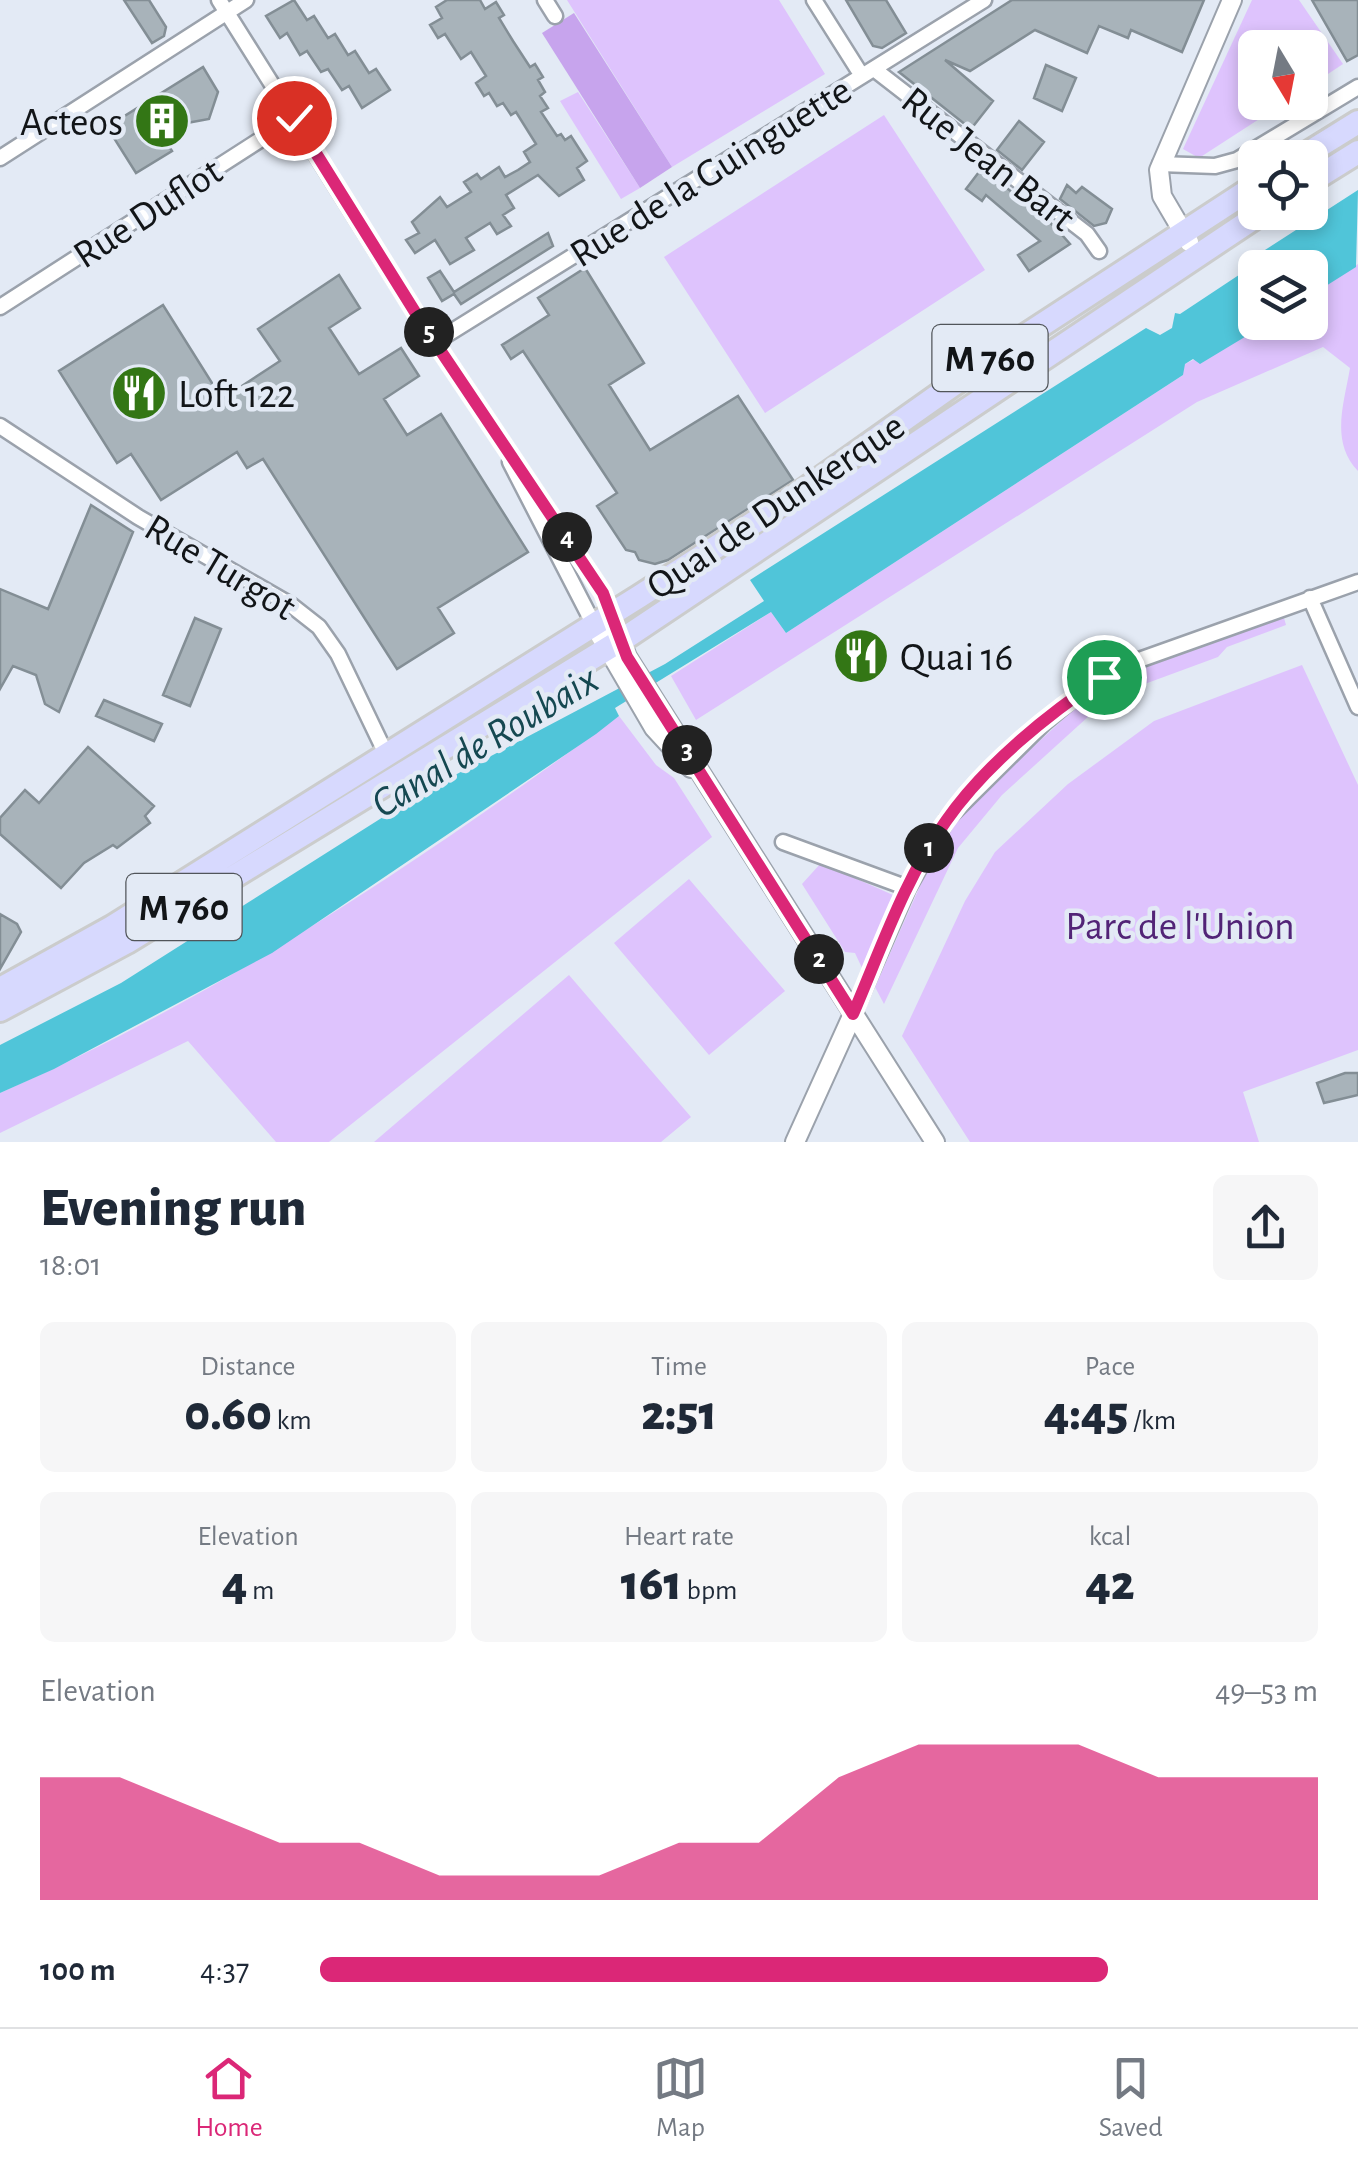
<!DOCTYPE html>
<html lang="en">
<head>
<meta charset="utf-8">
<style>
  :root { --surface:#fff; --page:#f6f6f7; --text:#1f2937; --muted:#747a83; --line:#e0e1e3; --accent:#db2777 }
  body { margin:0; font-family:"Alegreya Sans",sans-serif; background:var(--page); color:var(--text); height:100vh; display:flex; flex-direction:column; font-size:38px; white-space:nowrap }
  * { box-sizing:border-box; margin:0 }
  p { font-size:32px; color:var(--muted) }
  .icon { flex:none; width:55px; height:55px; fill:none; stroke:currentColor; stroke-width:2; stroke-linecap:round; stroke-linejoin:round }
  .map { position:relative; height:1142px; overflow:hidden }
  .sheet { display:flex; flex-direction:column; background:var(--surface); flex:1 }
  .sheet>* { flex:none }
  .needle { width:65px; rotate:170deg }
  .fabs { position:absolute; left:1238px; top:30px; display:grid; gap:20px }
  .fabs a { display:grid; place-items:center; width:90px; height:90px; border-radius:15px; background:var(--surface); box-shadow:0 5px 15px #0003; font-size:50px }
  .pin { position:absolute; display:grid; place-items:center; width:85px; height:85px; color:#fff; margin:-42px; border:5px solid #fff; border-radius:50%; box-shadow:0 2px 10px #0007 }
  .km { position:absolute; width:50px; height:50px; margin:-25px; border-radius:50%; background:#222; color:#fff; font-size:28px; line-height:50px; text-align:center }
  .round { display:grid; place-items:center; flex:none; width:105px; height:105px; border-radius:15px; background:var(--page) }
  .head { display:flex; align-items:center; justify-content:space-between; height:170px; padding:0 40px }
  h1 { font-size:55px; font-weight:800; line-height:75px }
  .metrics { display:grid; grid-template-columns:repeat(3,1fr); gap:15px; height:170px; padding:10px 40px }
  .metrics div { display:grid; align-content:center; border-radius:15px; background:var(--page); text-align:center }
  .metrics b { font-size:50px; font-weight:800 }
  .metrics small { font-size:28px; font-weight:400 }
  .metrics p { font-size:28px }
  .chart { height:280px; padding:20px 40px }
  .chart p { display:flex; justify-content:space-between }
  .chart svg { width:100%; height:180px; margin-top:10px; fill:var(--accent); opacity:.7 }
  ul { padding:0 40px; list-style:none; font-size:32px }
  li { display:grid; grid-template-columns:160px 120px 1fr; align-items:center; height:75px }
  li i { height:25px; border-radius:12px; background:var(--accent) }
  .tabs { display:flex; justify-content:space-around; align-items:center; height:140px; border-top:2px solid var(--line); background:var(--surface); font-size:28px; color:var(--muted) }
  .tabs a { display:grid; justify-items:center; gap:5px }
  .tabs .selected { color:var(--accent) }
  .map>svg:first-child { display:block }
  .green { fill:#dec3fd }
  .forest { fill:#c7a4ed }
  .water { fill:#50c5d9 }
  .building { fill:#a8b3ba; stroke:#838e95; stroke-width:2.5 }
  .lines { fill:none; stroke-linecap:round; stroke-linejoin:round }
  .minor-casing { stroke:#9ba2ac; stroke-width:19 }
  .tertiary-casing { stroke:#9ba2ac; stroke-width:22 }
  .primary-casing { stroke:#cbcccc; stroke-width:28 }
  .minor { stroke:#fff; stroke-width:14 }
  .tertiary { stroke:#fff; stroke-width:18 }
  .primary { stroke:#d7d9fe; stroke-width:22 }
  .route-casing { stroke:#fff; stroke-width:20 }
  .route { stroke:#db2777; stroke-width:12 }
  .labels { text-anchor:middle; stroke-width:9; stroke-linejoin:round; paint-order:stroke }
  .shield { fill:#e3eaf5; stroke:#51555a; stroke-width:2.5 }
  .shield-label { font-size:38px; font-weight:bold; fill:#121518 }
  .poi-label { font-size:40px; fill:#121518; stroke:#e3eaf5; text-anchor:start }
  .street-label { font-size:40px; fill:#121518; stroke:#e3eaf5 }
  .park-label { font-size:40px; fill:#522477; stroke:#e3eaf5 }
  .water-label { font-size:42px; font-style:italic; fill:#154851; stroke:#e3eaf5 }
</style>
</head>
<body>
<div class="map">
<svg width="1358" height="1142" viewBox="0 0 1358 1142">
  <rect width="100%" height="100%" fill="#e3eaf5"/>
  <path class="green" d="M567,0H779L825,74L672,167Z
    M1252,0H1299L1343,64L1310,86V48H1255V102L1284,103L1199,158L1183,149Z
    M578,92L640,188L621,199L560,101Z
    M884,115L985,270L765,413L664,257Z
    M1358,264V471C1330,442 1344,404 1350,368L1323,347L1197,402L696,720L671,676L771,612L786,633L1183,375L1181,366L1268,323L1310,322V296Z
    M1284,618L1286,625L1227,647L1218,657L1142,685L1107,705L1103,689L1176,653Z
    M1302,665L1358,785V1050L1243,1092L1259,1142H970L902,1036L965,901L995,852L1068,784L1154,721Z
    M1080,704L1089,716L1002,795L958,848L884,1004L875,987L933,857L963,811Z
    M619,716L656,765L674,778L712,837L329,1142H276L188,1041L0,1133V1093C221,996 425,858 619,716Z
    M821,863L893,895L862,968L855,953L845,952L802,884Z
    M689,879L785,991L709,1055L614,943Z
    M569,975L691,1117L661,1142H374Z"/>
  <path class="forest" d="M574,13L672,167L640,188L542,33Z"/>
  <path class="water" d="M1358,190L1356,267L1310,296V268H1255V322L1268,323L1200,364L1193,359L1185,364L1183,375L786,633L771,612L615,708L619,716L596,734L272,953L54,1069L0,1093V1045L121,983L421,793L665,664L764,601L750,580L1146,328L1160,335L1172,328L1175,313L1180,314L1257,263L1254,257Z"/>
  <path class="building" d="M124,0H149L166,27L164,36L152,43Z
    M294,0L307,20L314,16L328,38L335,34L348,55L355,51L369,73L376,69L390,90L362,108L349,86L342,90L328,69L321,72L307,51L300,55L287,33L280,38L266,16Z
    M447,0H480L485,9L496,2L504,15L499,18L513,41L530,67L535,64L543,77L538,80L545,92L540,96L548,108L541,112L557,136L561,134L565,140L571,136L587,161L577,168L584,180L559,196L538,175L506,195L514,208L503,215L511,226L497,234L490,223L466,238L474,250L450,264L435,240L415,253L406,240L419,233L412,222L440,197L447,207L471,192L464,182L477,174L481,179L499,167L505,177L518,170L530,162L524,152L536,144L516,112L511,115L503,103L497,106L489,93L484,96L476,83L486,76L471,52L461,59L445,34L438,38L430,25L442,18L436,7Z
    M846,0H886L906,33L882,48L873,46Z
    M1012,0H1204L1182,52L1131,30L1128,38L1099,26L1087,53L1035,30L970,71L945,60L993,101L971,129L899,72Z
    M1312,0H1358V55L1347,61Z
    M1046,65L1076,78L1062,111L1034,98Z
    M203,67L218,92L209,119L187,123L164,138L172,151L136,173L107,127Z
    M1019,121L1044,142L1022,170L997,150Z
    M982,168L1054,226L1070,244L1029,271L1018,255L1040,241L986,195L982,201L966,189Z
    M1067,185L1076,193L1082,187L1112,209L1106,223L1094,226L1060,199Z
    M548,233L553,246L461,304L454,294L442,301L428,278L440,271L454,292Z
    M585,268L644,363L609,385L650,450L738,396L793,480L668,560L655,564L639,560L635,552L626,550L597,506L617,493L523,351L511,359L502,345L549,315L538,298Z
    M339,275L360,308L329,328L359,374L401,348L419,376L384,399L407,435L441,414L528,552L438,608L454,633L397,669L263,459L247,468L237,452L161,500L131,454L117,463L59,371L163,305L222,399L280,361L258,329Z
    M91,505L133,532L59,712L45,704L36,675L13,666L0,689V589L48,609Z
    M195,618L221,629L190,706L163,695Z
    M104,700L162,724L154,741L96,716Z
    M88,747L154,806L145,816L150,823L117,848L113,845L84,863L61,888L0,834V818L25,790L39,803Z
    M0,914L17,924L21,932L0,969Z
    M1345,1073H1358V1095L1324,1103L1317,1083Z"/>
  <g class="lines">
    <g class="minor-casing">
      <path id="minor" d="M219,0L420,320L603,593L611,615
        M545,0L555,16
        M814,0L862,76
        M874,69L1087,234L1099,251
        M0,158L246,0
        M1160,164L1215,166L1237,160L1358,87
        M0,307L294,118
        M435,342L984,0
        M0,426L138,517L291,605L319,627L338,654L387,756
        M510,462L594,625
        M1310,598L1358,707
        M783,842L908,888
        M853,1014L908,888L947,819L1044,723L1081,692L1125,665L1358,582"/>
    </g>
    <g class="tertiary-casing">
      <path id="tertiary" d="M1189,242L1162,196L1159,170L1232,0
        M611,615L627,657L935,1142
        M594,625L654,728L691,768
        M795,1142L853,1014"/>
    </g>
    <g class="primary-casing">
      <path id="primary" d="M1300,158L1358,122
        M1310,182L1358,152
        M0,989L112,927L640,596L803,491L988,360L1255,186
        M0,1010L127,942L628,636L1263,212"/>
    </g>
    <use href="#minor" class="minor"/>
    <use href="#tertiary" class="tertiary"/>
    <use href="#primary" class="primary"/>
  </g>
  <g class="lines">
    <g class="route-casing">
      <path id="route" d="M294,118L420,320L603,593L627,657L853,1014C881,949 905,878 946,821C985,765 1048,714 1104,677"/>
    </g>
    <use href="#route" class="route"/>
  </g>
  <defs>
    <g id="building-disc" transform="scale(2.875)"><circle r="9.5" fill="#337615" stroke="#e3eaf5"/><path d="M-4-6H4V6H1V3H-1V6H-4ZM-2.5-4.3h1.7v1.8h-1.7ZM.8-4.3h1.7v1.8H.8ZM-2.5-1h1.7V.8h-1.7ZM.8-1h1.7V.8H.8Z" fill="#fff"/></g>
    <g id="restaurant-disc" transform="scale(2.875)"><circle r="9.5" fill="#337615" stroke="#e3eaf5"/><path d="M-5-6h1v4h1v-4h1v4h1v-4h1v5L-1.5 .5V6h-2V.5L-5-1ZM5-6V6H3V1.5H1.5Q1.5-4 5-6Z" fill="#fff"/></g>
  </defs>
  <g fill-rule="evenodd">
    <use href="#building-disc" x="162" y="121"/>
    <use href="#restaurant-disc" x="139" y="393"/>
    <use href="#restaurant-disc" x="861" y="656"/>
  </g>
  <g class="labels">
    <g class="shield">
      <rect x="932.5" y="325" width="115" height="66" rx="8"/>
      <rect x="126.5" y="874" width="115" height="66" rx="8"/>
    </g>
    <g class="shield-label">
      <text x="990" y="371">M 760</text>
      <text x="184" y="920">M 760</text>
    </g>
    <g class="poi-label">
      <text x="123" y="135" text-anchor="end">Acteos</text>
      <text x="178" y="407">Loft 122</text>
      <text x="900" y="670">Quai 16</text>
    </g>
    <g class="street-label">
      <text transform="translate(989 158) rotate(38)" y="14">Rue Jean Bart</text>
      <text transform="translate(710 171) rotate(-32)" y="14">Rue de la Guinguette</text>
      <text transform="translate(147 212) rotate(-33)" y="14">Rue Duflot</text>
      <text transform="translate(775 505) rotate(-34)" y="14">Quai de Dunkerque</text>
      <text transform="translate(221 566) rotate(31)" y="14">Rue Turgot</text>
    </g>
    <g class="park-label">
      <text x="1180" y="939">Parc de l'Union</text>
    </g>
    <g class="water-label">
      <text transform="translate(484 740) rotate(-31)" y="15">Canal de Roubaix</text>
    </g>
  </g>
</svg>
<div class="fabs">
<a><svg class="needle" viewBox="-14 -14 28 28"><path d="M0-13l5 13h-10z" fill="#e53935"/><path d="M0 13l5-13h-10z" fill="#747a83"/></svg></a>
<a><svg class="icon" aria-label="locate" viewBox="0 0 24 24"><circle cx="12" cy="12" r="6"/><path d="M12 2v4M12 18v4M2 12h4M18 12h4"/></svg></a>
<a><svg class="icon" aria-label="layers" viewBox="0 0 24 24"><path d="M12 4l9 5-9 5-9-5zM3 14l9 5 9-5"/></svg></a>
</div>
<div class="pin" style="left:1104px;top:677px;background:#1e9e55"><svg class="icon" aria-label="arrive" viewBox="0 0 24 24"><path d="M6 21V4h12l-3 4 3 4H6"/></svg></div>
<div class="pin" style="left:294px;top:118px;background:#d93025"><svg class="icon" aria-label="check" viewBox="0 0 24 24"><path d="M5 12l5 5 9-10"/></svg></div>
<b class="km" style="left:929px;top:848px">1</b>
<b class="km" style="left:819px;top:959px">2</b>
<b class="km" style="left:687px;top:750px">3</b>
<b class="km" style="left:567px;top:537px">4</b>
<b class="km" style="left:429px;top:332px">5</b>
</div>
<section class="sheet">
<div class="head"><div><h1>Evening run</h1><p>18:01</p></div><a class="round"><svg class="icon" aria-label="share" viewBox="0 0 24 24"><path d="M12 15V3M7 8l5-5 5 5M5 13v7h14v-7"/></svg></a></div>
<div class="metrics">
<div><p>Distance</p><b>0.60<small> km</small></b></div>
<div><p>Time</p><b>2:51</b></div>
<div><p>Pace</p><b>4:45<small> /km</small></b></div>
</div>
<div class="metrics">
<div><p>Elevation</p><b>4<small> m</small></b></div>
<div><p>Heart rate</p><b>161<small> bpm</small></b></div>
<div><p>kcal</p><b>42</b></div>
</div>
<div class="chart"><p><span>Elevation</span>49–53 m</p>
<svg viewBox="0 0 160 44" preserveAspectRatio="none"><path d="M0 44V14L10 14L20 22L30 30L40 30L50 38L60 38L70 38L80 30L90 30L100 14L110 6L120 6L130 6L140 14L150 14L160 14V44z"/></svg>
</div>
<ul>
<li><b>100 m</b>4:37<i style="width:79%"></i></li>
</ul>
</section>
<nav class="tabs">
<a class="selected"><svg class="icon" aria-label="home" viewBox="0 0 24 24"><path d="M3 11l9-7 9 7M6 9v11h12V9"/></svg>Home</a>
<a><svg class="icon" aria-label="map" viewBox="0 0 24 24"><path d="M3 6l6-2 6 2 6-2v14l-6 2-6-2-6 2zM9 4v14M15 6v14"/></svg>Map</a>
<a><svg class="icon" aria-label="saved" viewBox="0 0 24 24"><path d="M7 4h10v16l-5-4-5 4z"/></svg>Saved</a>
</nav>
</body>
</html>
